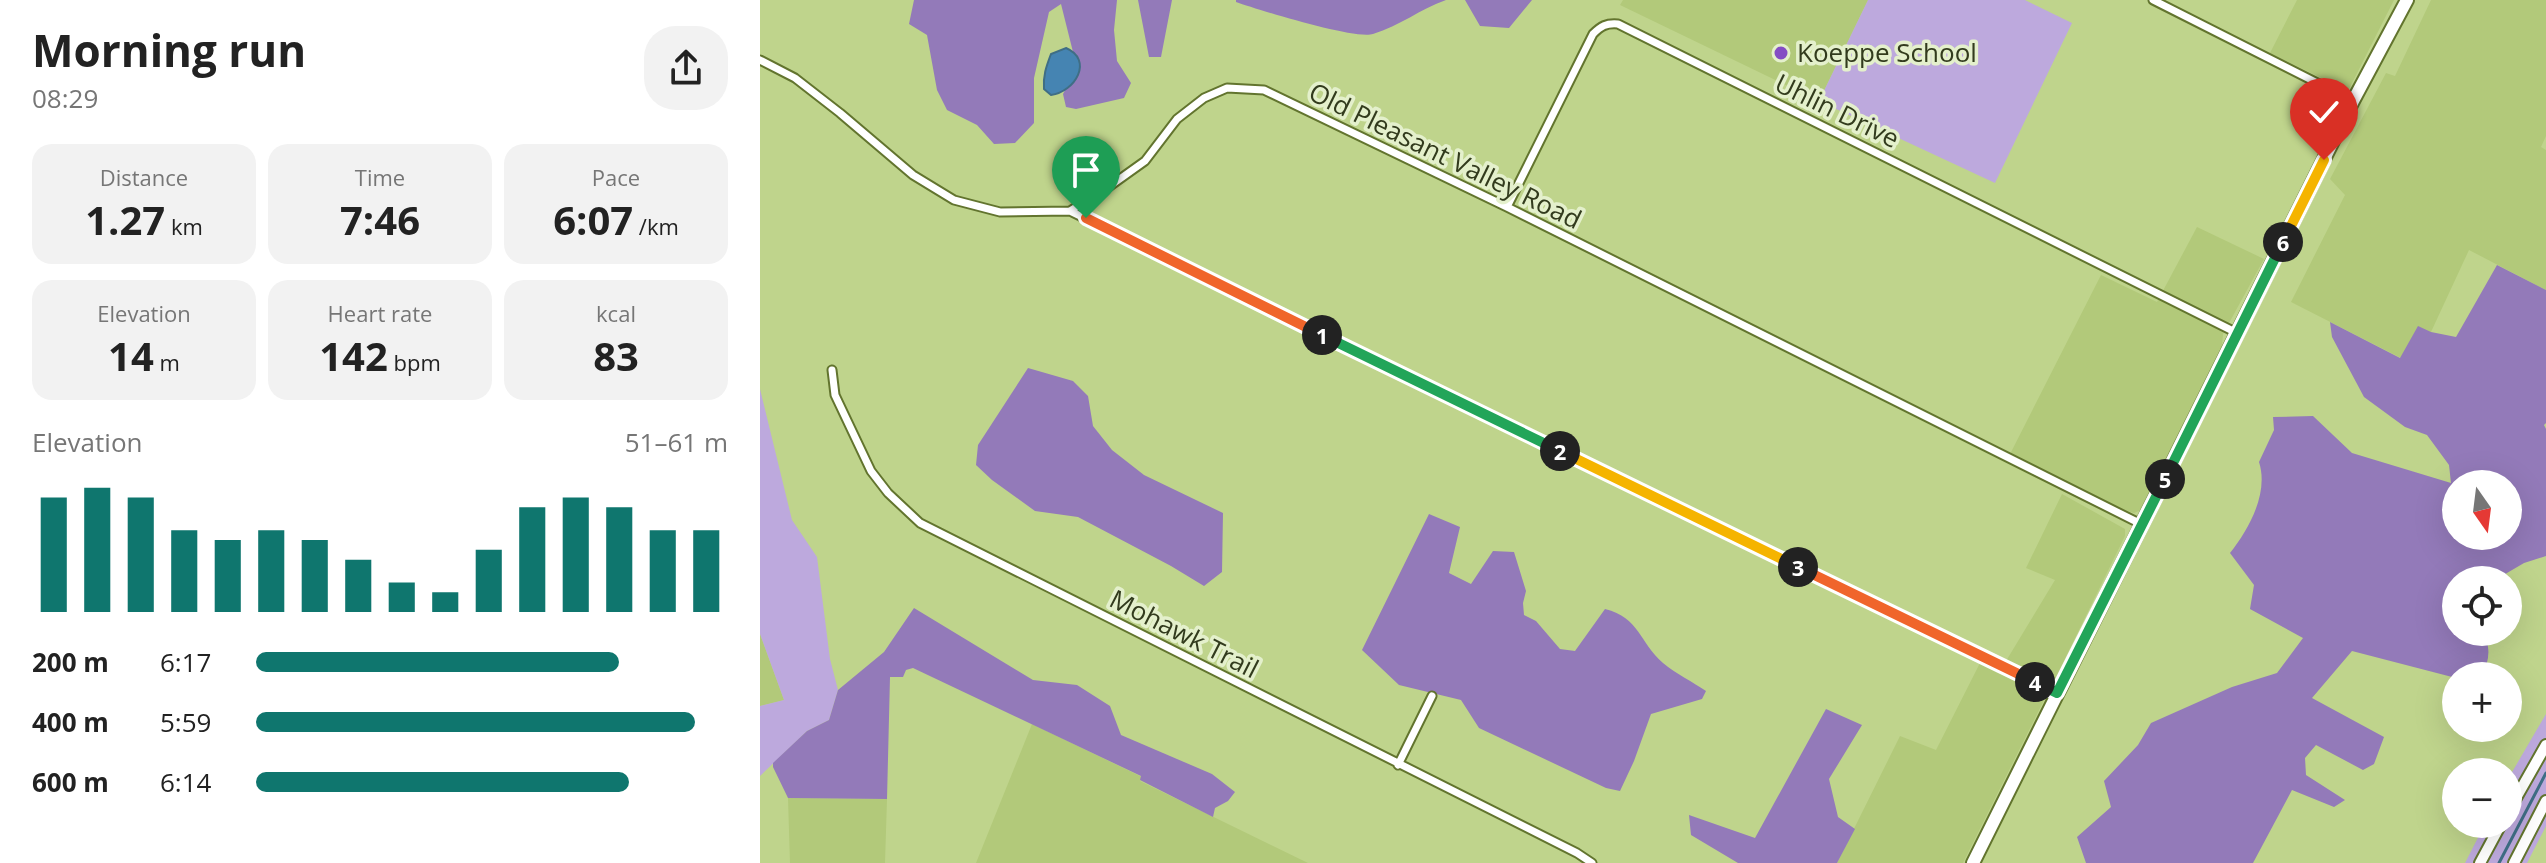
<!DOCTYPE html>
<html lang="en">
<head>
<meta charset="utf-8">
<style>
  :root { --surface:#fff; --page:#f2f2f2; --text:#222; --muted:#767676; --accent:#0f766e }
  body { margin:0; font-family:"Open Sans",sans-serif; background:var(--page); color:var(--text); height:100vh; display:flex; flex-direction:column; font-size:30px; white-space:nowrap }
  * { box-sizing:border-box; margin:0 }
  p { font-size:26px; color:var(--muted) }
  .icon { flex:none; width:44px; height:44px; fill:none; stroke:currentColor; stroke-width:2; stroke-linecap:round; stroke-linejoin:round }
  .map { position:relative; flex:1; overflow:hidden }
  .sheet { display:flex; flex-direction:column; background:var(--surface); width:760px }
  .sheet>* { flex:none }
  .needle { width:52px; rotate:166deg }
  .buttons { position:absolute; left:1682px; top:470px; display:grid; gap:16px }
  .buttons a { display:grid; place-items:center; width:80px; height:80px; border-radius:50%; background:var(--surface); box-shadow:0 8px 32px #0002; font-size:40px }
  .pin { position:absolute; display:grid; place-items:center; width:68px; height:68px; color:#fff; margin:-82px -34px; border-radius:50% 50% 50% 0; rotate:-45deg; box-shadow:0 0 8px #0007 }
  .pin .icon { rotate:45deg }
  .km { position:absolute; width:40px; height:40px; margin:-20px; border-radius:50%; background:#222; color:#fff; font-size:22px; line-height:40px; text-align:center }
  .round { display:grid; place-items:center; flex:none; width:84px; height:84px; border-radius:32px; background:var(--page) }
  .summary { display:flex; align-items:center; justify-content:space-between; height:136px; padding:0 32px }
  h1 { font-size:44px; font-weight:700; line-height:60px }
  .metrics { display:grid; grid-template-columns:repeat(3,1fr); gap:12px; height:136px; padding:8px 32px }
  .metrics div { display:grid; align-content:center; border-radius:20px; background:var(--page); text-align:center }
  .metrics b { font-size:40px; font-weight:700 }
  .metrics small { font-size:22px; font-weight:400 }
  .metrics p { font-size:22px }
  .chart { height:224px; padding:16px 32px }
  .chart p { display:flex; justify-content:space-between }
  .chart svg { width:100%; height:144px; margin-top:8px; stroke:var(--accent); stroke-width:6 }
  ul { padding:0 32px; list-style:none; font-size:26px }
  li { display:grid; grid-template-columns:128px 96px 1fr; align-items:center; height:60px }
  li i { height:20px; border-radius:10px; background:var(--accent) }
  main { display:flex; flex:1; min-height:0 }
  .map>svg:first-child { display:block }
  .built { fill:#b2c97a }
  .green { fill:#bda9dd }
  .forest { fill:#937ab9; fill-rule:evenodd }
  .water { fill:#4584b2; stroke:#3f6e85; stroke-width:2 }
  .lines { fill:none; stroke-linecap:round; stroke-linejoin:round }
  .stream { stroke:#3f6e85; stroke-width:3 }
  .street-casing { stroke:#62742e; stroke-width:11 }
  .secondary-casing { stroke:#62742e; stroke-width:14 }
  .primary-casing { stroke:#62742e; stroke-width:16 }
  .street { stroke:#fff; stroke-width:7 }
  .secondary { stroke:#fff; stroke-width:10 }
  .primary { stroke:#fff; stroke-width:12 }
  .split-1-casing { stroke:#fff; stroke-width:16 }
  .split-2-casing { stroke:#fff; stroke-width:16 }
  .split-3-casing { stroke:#fff; stroke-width:16 }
  .split-4-casing { stroke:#fff; stroke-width:16 }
  .split-5-casing { stroke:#fff; stroke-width:16 }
  .split-6-casing { stroke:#fff; stroke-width:16 }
  .split-7-casing { stroke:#fff; stroke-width:16 }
  .split-1 { stroke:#f0652b; stroke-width:10 }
  .split-2 { stroke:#22a559; stroke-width:10 }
  .split-3 { stroke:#f5b400; stroke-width:10 }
  .split-4 { stroke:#f0652b; stroke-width:10 }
  .split-5 { stroke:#22a559; stroke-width:10 }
  .split-6 { stroke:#22a559; stroke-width:10 }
  .split-7 { stroke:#f5b400; stroke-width:10 }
  .poi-dot { fill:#844dc4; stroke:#e4f0cc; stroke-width:3 }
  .labels { text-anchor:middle; stroke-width:7; stroke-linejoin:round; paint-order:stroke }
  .poi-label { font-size:26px; fill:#323b1d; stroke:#e4f0cc; text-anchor:start }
  .street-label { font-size:26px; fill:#323b1d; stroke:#e4f0cc }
</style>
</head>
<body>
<main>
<section class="sheet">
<div class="summary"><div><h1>Morning run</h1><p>08:29</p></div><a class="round"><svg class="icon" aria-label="share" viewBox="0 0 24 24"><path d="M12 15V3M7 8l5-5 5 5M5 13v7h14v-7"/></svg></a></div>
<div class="metrics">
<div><p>Distance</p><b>1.27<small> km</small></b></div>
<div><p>Time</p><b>7:46</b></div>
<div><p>Pace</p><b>6:07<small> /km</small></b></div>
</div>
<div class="metrics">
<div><p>Elevation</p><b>14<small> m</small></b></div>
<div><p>Heart rate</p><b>142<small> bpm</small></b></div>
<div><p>kcal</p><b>83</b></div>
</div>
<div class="chart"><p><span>Elevation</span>51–61 m</p>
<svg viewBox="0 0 160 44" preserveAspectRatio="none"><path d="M5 44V9M15 44V6M25 44V9M35 44V19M45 44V22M55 44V19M65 44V22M75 44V28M85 44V35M95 44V38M105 44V25M115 44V12M125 44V9M135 44V12M145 44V19M155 44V19"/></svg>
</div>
<ul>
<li><b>200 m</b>6:17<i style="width:77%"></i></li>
<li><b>400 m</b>5:59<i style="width:93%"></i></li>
<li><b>600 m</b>6:14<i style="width:79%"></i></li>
</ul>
</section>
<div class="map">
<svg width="1786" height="863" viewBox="0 0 1786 863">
  <rect width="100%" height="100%" fill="#bfd48c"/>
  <path class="built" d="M863,0H1108L1059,101L860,5Z
    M1537,0H1634L1588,91L1510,53Z
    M1671,0H1786V136L1781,147L1786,150V290L1709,250L1671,332L1641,358L1531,302L1585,195L1570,179L1626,73L1635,76Z
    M1437,227L1504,259L1463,334L1462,346L1381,510L1374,513L1358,508L1246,462L1341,275L1397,302Z
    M1302,494L1365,529V536L1295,679L1291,681L1246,661L1295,580L1266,568Z
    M0,634L24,700L0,706Z
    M1221,661L1270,684L1285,698L1203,863H1077L1140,736L1176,750Z
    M272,724L382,777L380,781L548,863H216Z
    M28,798L127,799L125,863H30Z"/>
  <path class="green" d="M1108,0H1265L1312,23L1235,183L1059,101Z
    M0,389L32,520L57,557L70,659L78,690L69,720L47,731L0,776V706L24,700L0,634Z
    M1786,714V826L1767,863H1705L1725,824H1748V779Z"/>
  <path class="forest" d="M154,0H357L354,30L357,61L371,83L364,98L316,109L306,107L303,94L317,68L301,4L289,12L274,78V123L255,143L234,144L217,125L187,110L177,90L167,35L149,24Z
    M378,0H412L401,57H389Z
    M476,0H686C660,9 640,26 613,34C595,40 499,10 476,2Z
    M705,0H772L749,28L720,26Z
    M1737,265L1786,290V423L1784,425L1786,429V556L1764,563L1735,580H1696V632H1722C1732,646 1729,662 1722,676H1696V678L1592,651L1552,698L1624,737L1614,764L1603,770L1556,745L1545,758L1546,775L1585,800L1574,807L1532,790L1493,863H1326L1317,837L1351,807L1344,781L1378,745L1391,723L1472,687L1517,673L1543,638L1490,609L1494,585L1470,553C1489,529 1509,493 1499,462L1514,430L1513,417L1553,416L1592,453L1691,483L1689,465L1667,435L1645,427L1604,397L1572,337L1570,322L1640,358L1658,326L1671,332L1696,337ZM1696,484H1748V536H1696Z
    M268,368L313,381L328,396L333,426L352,450L384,475L463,513L462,572L444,586L411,566L318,517L275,511L232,480L216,465L218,445Z
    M669,514L700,527L689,573L711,584L733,551L754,552L766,591L763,603L764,615L776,621L800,649L815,651L845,609C880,618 879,642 903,663C916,674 933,682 946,691L942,699L891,714L874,761L860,791L846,788L719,728L701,700L639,685L602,650Z
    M154,608L273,680L317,685L350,706L361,735L452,774L475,792L468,801L455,808L453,817L380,780L381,776L153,668L146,670L143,677H130L127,799L28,798L13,767V763L47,731L69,720L78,690L124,652Z
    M1066,709L1102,725L1069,779L1078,817L1095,829L1077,863H978L931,835L929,815L995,838Z"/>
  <path class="water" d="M306,48C334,60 315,92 291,95L284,89C283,76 286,67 291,54Z"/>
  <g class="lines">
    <path class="stream" d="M1739,863L1786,773"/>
    <g class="street-casing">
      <path id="street" d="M1393,0L1593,101
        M0,60L35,78L80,113L153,175L194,200L240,212L310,211L350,186L385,161L417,119L444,98L467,88L504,90L747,207L1383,525
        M747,207L833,34C841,26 846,23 858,24L1477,333
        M310,211L1297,693
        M72,370L75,395L111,471L128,493L160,523L817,853L832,863
        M638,765L672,696"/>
    </g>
    <g class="secondary-casing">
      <path id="secondary" d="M1748,812L1786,745
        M1720,863L1741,824
        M1754,863L1786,801"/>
    </g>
    <g class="primary-casing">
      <path id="primary" d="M1213,863L1593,101L1647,0"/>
    </g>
    <use href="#street" class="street"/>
    <use href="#secondary" class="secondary"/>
    <use href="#primary" class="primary"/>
  </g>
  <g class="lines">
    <g class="split-1-casing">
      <path id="split-1" d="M326,218L562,335"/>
    </g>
    <g class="split-2-casing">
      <path id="split-2" d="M562,335L800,451"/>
    </g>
    <g class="split-3-casing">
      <path id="split-3" d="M800,451L1038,567"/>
    </g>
    <g class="split-4-casing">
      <path id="split-4" d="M1038,567L1275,682"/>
    </g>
    <g class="split-5-casing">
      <path id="split-5" d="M1275,682L1297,693L1405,479"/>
    </g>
    <g class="split-6-casing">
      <path id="split-6" d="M1405,479L1523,242"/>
    </g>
    <g class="split-7-casing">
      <path id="split-7" d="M1523,242L1564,160"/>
    </g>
    <use href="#split-1" class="split-1"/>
    <use href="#split-2" class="split-2"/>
    <use href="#split-3" class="split-3"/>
    <use href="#split-4" class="split-4"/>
    <use href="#split-5" class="split-5"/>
    <use href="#split-6" class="split-6"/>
    <use href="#split-7" class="split-7"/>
  </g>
  <circle class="poi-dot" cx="1021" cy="53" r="8"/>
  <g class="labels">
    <g class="poi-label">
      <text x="1037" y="62">Koeppe School</text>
    </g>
    <g class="street-label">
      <text transform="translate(1077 111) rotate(26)" y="9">Uhlin Drive</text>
      <text transform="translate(685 156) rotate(26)" y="9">Old Pleasant Valley Road</text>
      <text transform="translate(424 634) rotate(27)" y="9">Mohawk Trail</text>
    </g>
  </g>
</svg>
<div class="buttons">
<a><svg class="needle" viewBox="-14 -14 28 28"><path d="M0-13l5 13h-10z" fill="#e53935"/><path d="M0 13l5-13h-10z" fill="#767676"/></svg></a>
<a><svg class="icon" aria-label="locate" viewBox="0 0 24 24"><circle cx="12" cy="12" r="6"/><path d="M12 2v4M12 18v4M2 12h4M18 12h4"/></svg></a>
<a>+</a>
<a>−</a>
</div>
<div class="pin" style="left:326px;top:218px;background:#1e9e55"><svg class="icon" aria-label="arrive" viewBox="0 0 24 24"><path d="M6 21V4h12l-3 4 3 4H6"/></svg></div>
<div class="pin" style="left:1564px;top:160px;background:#d93025"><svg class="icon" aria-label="check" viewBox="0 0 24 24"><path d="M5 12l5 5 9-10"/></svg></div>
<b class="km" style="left:562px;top:335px">1</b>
<b class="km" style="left:800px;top:451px">2</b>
<b class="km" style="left:1038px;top:567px">3</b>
<b class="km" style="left:1275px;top:682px">4</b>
<b class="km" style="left:1405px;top:479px">5</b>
<b class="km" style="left:1523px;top:242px">6</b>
</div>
</main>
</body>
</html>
